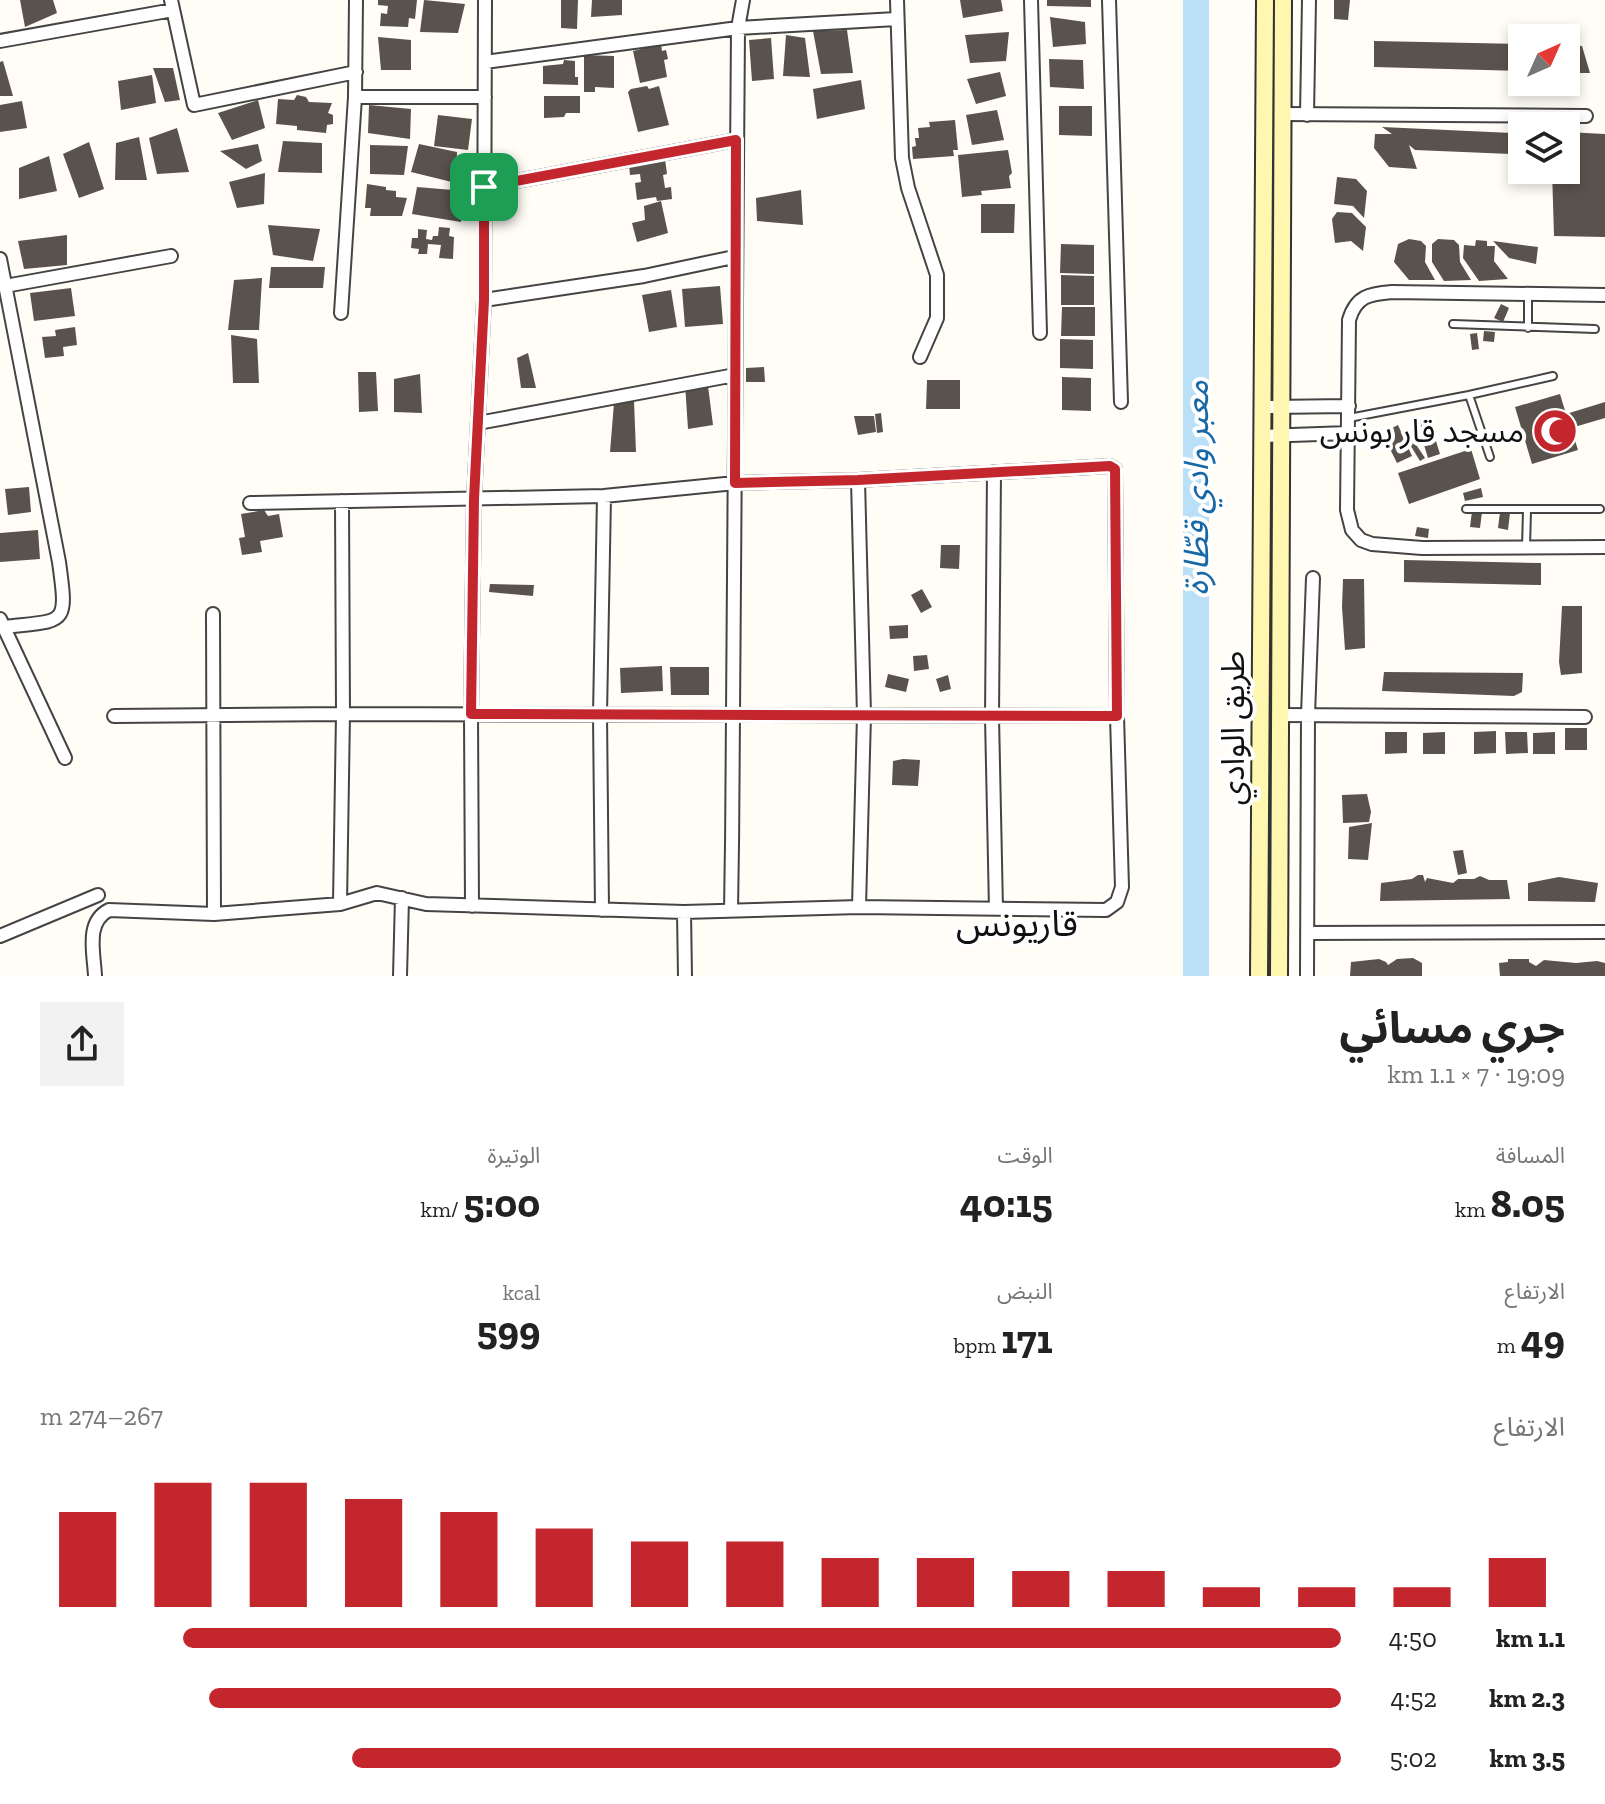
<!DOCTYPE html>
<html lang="ar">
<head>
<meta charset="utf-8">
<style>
  :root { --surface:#fff; --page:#f2f2f2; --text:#222; --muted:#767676; --accent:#c4262e }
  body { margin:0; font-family:"Zilla Slab","Noto Sans Arabic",serif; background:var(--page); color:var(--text); direction:rtl; height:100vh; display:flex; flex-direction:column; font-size:30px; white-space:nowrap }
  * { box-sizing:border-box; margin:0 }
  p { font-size:26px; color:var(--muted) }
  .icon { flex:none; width:44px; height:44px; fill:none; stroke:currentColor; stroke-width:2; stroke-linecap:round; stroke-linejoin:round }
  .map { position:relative; height:976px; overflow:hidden; direction:ltr }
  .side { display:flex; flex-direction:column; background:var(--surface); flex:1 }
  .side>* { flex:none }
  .needle { width:52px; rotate:45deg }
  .tools { position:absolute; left:1508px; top:24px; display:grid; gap:16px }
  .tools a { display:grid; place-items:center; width:72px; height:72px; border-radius:0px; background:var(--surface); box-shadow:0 4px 12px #0003; font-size:40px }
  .pin { position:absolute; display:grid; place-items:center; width:68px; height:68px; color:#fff; margin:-34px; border-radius:16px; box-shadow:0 4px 12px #0006 }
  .round { display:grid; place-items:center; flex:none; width:84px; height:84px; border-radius:0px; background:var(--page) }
  .head { display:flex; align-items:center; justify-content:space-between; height:136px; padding:0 40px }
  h1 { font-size:44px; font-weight:700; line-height:60px }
  .figures { display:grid; grid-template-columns:repeat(3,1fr); gap:12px; height:136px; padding:8px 40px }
  .figures div { display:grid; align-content:center }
  .figures b { font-size:40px; font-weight:700 }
  .figures small { font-size:22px; font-weight:400 }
  .figures p { font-size:22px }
  .chart { height:224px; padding:16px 40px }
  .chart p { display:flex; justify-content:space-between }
  .chart svg { width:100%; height:144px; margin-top:8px; stroke:var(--accent); stroke-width:6 }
  ul { padding:0 40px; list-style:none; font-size:26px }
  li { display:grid; grid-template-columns:128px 96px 1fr; align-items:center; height:60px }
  li i { height:20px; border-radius:10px; background:var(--accent) }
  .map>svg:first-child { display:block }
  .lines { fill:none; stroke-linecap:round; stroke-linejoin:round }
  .river { stroke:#b9e0f7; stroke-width:26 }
  .building { fill:#5a524d }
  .lane-casing { stroke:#444; stroke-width:10 }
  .street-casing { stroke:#444; stroke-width:16 }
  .secondary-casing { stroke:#333; stroke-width:20 }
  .lane { stroke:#fff; stroke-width:6 }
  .street { stroke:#fff; stroke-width:12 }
  .secondary { stroke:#fff6b0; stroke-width:16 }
  .route-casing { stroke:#fff; stroke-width:16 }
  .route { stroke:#c4262e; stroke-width:10 }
  .labels { text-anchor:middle; stroke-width:8; stroke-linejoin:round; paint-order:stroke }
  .poi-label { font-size:32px; fill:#111; stroke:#fff; text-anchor:end }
  .street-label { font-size:32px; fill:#111; stroke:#fff }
  .water-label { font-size:34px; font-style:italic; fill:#1768a6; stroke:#fff }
  .quarter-label { font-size:36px; fill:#111; stroke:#fff }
</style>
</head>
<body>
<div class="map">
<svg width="1605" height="976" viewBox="0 0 1605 976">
  <rect width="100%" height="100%" fill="#fffdf5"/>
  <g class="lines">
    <path class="river" d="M1196,0V976"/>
  </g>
  <path class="building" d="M20,0H53L57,13L25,27Z
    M378,0H417L415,19L409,18L408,27L380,26L381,13L387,14L388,6L378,5Z
    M424,0L465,4L458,33L420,32Z
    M561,0H578L577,29L561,28Z
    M592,0H622V15L591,17Z
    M960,0H1001L1003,11L963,18Z
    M1047,0H1091V7L1047,6Z
    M1334,0H1350L1348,20L1334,19Z
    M1050,17L1085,22L1086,44L1053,47Z
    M847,30L853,73L821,74L813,31Z
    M1009,32L1006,61L970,63L965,35Z
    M786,35L805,38L810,77L783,76Z
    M378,37L411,40V70H381Z
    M771,38L774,79L752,81L749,40Z
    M1374,41L1522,44V71L1374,67Z
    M651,42L652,46L661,44L662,51L666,50L668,59L664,60L667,77L640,83L633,51L641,49L640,44Z
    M1566,45L1582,46L1590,73H1566Z
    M584,55L614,56V88L595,87V92H584Z
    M1049,59L1083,60L1084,89L1050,87Z
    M564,60L575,61V77H578V85L543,84V66L563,64Z
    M3,61L13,96H0V62Z
    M153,68H173L180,100L165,102Z
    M1000,72L1006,96L976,104L967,79Z
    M152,75L156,103L121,110L118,81Z
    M861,80L865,109L817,119L813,89Z
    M647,86L649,89L659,86L669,125L638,132L628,92L631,89Z
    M297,95L306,97L309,102L332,103L328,113L333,115V124L327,125L326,133L297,130V126L276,124L278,99L294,100Z
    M544,96H580V113H566L564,117L544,118Z
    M258,100L265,128L232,140L218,113Z
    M22,101L27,128L0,132V105Z
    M369,105L411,109L410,139L368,133Z
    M1059,106H1092V136L1059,135Z
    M997,110L1004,140L972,145L966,115Z
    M438,115L472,119L468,150L434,146Z
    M955,120L958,150H953L954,156L913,159L912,147L916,146L915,138H919L918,128L930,127L929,122Z
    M1382,127L1512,133L1511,154L1415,150L1409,145L1417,169L1389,167L1374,148L1375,134H1392Z
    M177,128L189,172L157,174L149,138Z
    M1566,132L1605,134V237L1554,236L1552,170H1566Z
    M139,137L147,180H115L116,143Z
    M283,141L322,143V173L278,172Z
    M89,142L104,189L79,198L63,154Z
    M258,144L262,161L246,169L220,151Z
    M419,144L457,152L456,183L411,172Z
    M370,145L408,146L404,175L370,174Z
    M1008,150L1012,173L1009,176L1011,188L981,191L982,195L962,197L958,155Z
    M49,156L57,191L19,199V168Z
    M665,159L667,174L663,175L665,188L671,187L672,199L657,201L656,197L637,200L635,183L641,182L640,174L630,175L629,164Z
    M265,173L264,204L237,208L229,182Z
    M1337,177L1356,179L1367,191L1364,218L1353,206L1334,204Z
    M367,184L386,187V190L396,191V197L407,198L402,216H370L371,208H365Z
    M417,187L465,191L461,222L412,214Z
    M801,190L803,225L757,221L756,198Z
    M661,201L668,233L637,242L632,223L645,220L644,206Z
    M981,204H1015L1014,233H981Z
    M1337,212L1352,213L1366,227L1363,251L1351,241L1335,243L1332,219Z
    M268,225L320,229L313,261L273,255Z
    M439,227L450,228L449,236L454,237L453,259L439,258L441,245L428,244L427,254H418L419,249L411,248L412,238H418V229L427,230L426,239L432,240L433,236H438Z
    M67,235V265L24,269L18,241Z
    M1409,239L1421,241L1426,246L1425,262L1435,280H1409L1394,262L1398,244Z
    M1438,239L1454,240L1459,245L1460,262L1471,280L1444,281L1432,262V244Z
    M1476,240L1487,241V246H1495L1494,261L1508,279L1479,281L1463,258L1464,245L1475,246Z
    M1493,241L1538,247L1536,264L1509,258Z
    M1061,244L1094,245V274L1060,273Z
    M271,267H325L323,288H269Z
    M1061,275L1094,276V305H1061Z
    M262,278L259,330H228L234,280Z
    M720,286L723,324L685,327L682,289Z
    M71,288L75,316L34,321L30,293Z
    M671,290L677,327L649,332L642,295Z
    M1501,304L1509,308L1503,322L1494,318Z
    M1062,307H1095V336H1061Z
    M75,327L77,345L63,347L64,356L45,358L42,337L56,336L55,330Z
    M1484,331L1495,332L1494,342L1483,341Z
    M1477,333L1479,349L1472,350L1470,334Z
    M231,335L257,339L259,383H233Z
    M1060,339L1093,340V369L1060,368Z
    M528,353L536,388H521L517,358Z
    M764,367L765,382H746V368Z
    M358,372H376L378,411L359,412Z
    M420,374L422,413L394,412V379Z
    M1062,377L1091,378V411L1062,410Z
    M927,380H960V409H926Z
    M685,384L708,386L713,425L688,429Z
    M1560,394L1566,414L1605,402V418L1571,428L1578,450L1532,464L1515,407Z
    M634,401L636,452H610L614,403Z
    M881,413L883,432L877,433L875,414Z
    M854,416H874L876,432L858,435Z
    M1429,419L1440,454L1428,458L1417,422Z
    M1398,425L1412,456L1397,463L1382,433Z
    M1413,440L1425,458L1420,461L1409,443Z
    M1471,449L1480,479L1409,504L1398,473Z
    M29,487L31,512L8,515L5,489Z
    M1481,488L1483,497L1465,501L1463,493Z
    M264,510L268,516L279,514L283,537L260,541L262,552L242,555L239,538L245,537L241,514Z
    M1472,511L1482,512L1480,528L1470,527Z
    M1500,512L1510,513L1508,530L1498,528Z
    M1417,527L1429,529L1428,538L1415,536Z
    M38,530L40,559L0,562V533Z
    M941,545H960L959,569L940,568Z
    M1404,560L1541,563V585L1404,582Z
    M1343,579H1364L1365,648L1345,650L1342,607Z
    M490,584L534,585L533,596L489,592Z
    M922,589L932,607L921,613L911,595Z
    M1562,606H1582V673L1561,675L1559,662Z
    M908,625V638L890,639L889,626Z
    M927,655L929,669L914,671L913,656Z
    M662,666L663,691L621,693L620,668Z
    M670,667H709V695H671Z
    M1384,672L1523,673L1522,692L1514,696L1382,691Z
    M888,674L909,679L906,692L885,687Z
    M948,675L951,689L940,692L936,679Z
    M1565,728H1587V750H1565Z
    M1496,731V753L1474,754V732Z
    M1385,732H1407V753L1385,754Z
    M1445,732V754H1423V733Z
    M1505,732H1527L1528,753L1506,754Z
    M1555,732V754H1533V733Z
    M903,759L920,760L918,786L892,785L893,761Z
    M1367,794L1371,812L1369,822L1343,823L1342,795Z
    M1372,823L1368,860L1348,859L1349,827Z
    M1463,850L1467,873L1458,875L1453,851Z
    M1418,875H1423L1425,882L1427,878L1453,883L1458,879H1474L1480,876L1489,880H1507L1510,899L1380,901L1381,883L1412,879Z
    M1559,877L1598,883L1595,902L1528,901V883Z
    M1413,958L1422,963V976H1350L1351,962L1379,959L1386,962L1388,965L1397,959Z
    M1508,959H1529V962L1536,966L1544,960L1576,963L1597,961L1605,963V976H1500L1499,963L1508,962Z"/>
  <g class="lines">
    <g class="lane-casing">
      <path id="lane" d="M1528,294V328
        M1453,324L1595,329
        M1469,395L1490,457
        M1349,418L1469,395L1553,376
        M1466,509H1600
        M1526,548L1527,510"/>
    </g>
    <g class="street-casing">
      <path id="street" d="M171,0L194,105L356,72
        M897,0L902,158L908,188L937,275V318L920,357
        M1031,0L1040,333
        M1109,0L1121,402
        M0,41L173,10
        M485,62L738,28L896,19
        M355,97H485
        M1282,114L1586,116
        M1307,115L1309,0
        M484,187L736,140
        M0,259L59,562C68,627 66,620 4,627
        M5,286L171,256
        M1605,295L1392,292C1369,294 1356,296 1349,320L1347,510L1352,530L1361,540L1372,544L1422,548L1605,547
        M484,300L644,276L734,257
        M341,313L355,97L356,0
        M1263,407L1349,406
        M478,423L735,375
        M1263,436L1348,433
        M994,472L992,717L996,909
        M858,480L864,715L859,907
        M213,614L214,914
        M0,619L65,758
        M1280,715L1585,717
        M114,716L343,714L1117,716
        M340,904L343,714L342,501
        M472,906L471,714L474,499L484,300L485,0
        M602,910L600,715L604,496
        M731,911C736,617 733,323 738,28L743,0
        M684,912L685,976
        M1307,933L1605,932
        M0,936L98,895
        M95,976C94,953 85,922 109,910L214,914L340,904L377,893L426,904L684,912L859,907L1106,910L1117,902L1122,887L1117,716L1115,469L1110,466L858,480L735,483L604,496L250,503
        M400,976L402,898
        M1307,976L1308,715L1313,578"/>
    </g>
    <g class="secondary-casing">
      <path id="secondary" d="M1259,976L1265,0
        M1279,976L1283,0"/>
    </g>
    <use href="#lane" class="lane"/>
    <use href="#street" class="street"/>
    <use href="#secondary" class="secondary"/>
  </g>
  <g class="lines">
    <g class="route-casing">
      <path id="route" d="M736,140L735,483L858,480L1110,466L1115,469L1117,716L471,714L474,499L484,300V187Z"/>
    </g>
    <use href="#route" class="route"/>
  </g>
  <defs>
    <g id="mosque-disc" transform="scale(2.3)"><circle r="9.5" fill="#c4262e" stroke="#fff"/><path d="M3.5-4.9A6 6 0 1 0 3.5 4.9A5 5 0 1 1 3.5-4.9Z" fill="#fff"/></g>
  </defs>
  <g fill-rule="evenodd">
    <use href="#mosque-disc" x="1555" y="431"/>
  </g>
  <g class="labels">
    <g class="poi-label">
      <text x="1524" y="442">مسجد قار بونس</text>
    </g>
    <g class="street-label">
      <text transform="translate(1233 728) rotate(-90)" y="11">طريق الوادي</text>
    </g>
    <g class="water-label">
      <text transform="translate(1196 488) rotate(-90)" y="12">معبر وادي قطّارة</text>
    </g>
    <g class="quarter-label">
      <text x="1017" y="936">قاريونس</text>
    </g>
  </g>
</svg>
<div class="tools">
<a><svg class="needle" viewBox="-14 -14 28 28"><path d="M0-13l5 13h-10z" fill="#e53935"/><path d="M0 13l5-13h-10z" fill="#767676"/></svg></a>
<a><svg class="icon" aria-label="layers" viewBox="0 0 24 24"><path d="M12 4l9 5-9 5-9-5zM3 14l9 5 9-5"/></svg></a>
</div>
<div class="pin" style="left:484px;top:187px;background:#1e9e55"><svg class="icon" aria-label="arrive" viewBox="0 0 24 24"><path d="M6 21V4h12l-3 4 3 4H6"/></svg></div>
</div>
<section class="side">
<div class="head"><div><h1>جري مسائي</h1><p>19:09 · 7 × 1.1 km</p></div><a class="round"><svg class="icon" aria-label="share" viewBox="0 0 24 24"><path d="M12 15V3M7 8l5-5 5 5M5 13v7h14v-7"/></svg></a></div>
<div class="figures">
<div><p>المسافة</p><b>8.05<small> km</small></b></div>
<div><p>الوقت</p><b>40:15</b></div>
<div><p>الوتيرة</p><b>5:00<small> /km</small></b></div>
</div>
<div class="figures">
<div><p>الارتفاع</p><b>49<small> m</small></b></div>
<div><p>النبض</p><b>171<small> bpm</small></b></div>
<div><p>kcal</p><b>599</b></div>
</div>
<div class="chart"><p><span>الارتفاع</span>267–274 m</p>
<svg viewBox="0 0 160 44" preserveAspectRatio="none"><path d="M5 44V15M15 44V6M25 44V6M35 44V11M45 44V15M55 44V20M65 44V24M75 44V24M85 44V29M95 44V29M105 44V33M115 44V33M125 44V38M135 44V38M145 44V38M155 44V29"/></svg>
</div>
<ul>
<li><b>1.1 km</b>4:50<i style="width:89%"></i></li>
<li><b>2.3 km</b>4:52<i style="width:87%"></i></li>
<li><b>3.5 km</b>5:02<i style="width:76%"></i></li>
</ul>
</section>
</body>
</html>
